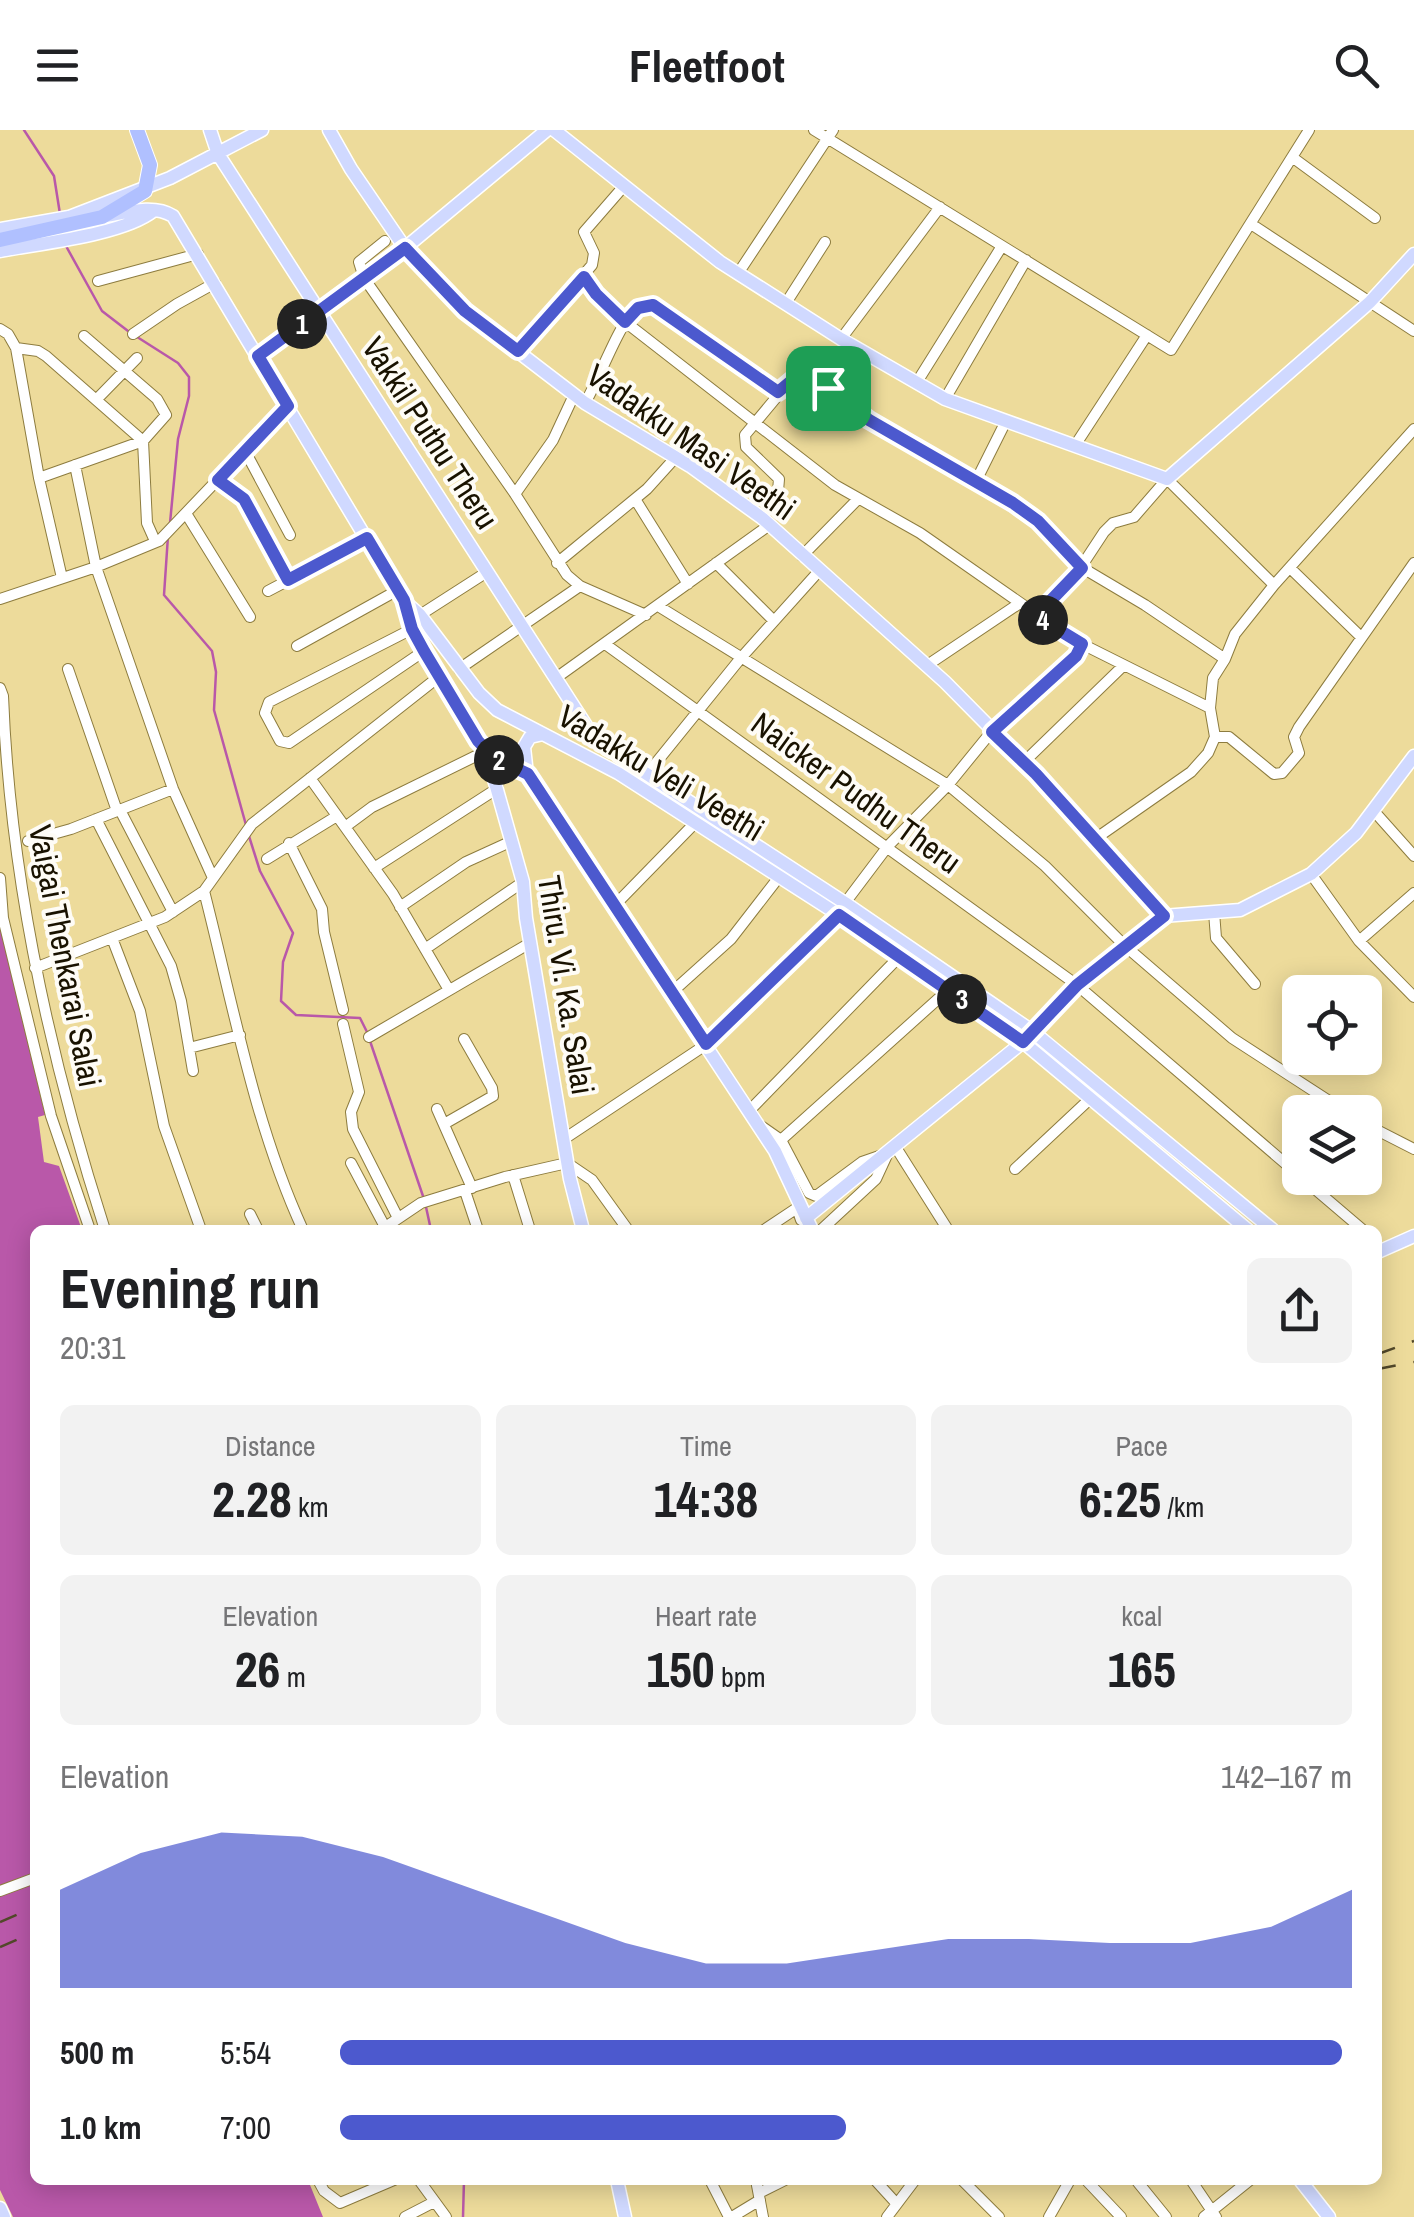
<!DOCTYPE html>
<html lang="en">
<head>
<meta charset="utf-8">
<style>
  :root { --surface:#fff; --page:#f2f2f2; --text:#202124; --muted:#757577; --accent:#4c59ce }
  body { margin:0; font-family:"Archivo Narrow",sans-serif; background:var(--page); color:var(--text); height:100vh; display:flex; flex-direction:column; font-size:38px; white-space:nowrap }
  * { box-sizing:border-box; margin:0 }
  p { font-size:32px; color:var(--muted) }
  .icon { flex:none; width:55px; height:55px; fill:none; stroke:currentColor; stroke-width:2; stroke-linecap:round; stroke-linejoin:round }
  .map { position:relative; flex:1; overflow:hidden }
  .side { position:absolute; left:30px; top:1095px; width:1352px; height:960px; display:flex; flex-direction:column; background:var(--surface); border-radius:15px; box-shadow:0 5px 25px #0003 }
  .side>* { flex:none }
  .fabs { position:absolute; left:1282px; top:845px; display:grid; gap:20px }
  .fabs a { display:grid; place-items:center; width:100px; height:100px; border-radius:15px; background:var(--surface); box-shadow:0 5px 25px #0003; font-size:50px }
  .pin { position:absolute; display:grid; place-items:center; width:85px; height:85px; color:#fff; margin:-42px; border-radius:20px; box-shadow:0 5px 15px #0006 }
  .km { position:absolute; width:50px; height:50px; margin:-25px; border-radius:50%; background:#222; color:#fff; font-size:28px; line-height:50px; text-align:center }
  .round { display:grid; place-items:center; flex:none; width:105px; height:105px; border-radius:15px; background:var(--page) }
  .head { display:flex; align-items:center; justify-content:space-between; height:170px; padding:0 30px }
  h1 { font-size:55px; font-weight:700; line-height:75px }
  .metrics { display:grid; grid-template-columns:repeat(3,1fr); gap:15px; height:170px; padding:10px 30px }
  .metrics div { display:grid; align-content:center; border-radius:15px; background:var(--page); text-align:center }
  .metrics b { font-size:50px; font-weight:700 }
  .metrics small { font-size:28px; font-weight:400 }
  .metrics p { font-size:28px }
  .chart { height:280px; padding:20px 30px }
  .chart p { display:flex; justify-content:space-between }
  .chart svg { width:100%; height:180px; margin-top:10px; fill:var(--accent); opacity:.7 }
  ul { padding:0 30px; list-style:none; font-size:32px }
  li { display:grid; grid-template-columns:160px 120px 1fr; align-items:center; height:75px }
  li i { height:25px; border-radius:12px; background:var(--accent) }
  header { display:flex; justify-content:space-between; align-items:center; height:130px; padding:0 30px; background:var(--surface); font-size:45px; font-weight:700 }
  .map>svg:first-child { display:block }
  .water { fill:#b958a9 }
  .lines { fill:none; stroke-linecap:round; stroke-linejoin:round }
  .stream { stroke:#b958a9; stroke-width:2.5 }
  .minor-casing { stroke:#8d7c3f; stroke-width:12 }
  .major-casing { stroke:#fff; stroke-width:15 }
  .highway-casing { stroke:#fff; stroke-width:16 }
  .minor { stroke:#fff; stroke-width:10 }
  .major { stroke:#d0d9ff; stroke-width:12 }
  .highway { stroke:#b0c0ff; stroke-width:14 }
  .rail { stroke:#52482a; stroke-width:2.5; stroke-dasharray:18 18; stroke-linecap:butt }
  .route-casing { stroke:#fff; stroke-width:20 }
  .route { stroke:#4c59ce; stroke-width:12 }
  .labels { text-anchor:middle; stroke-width:8; stroke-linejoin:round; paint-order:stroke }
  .street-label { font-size:32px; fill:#191200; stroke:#fefcf6 }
</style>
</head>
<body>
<header><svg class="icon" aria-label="menu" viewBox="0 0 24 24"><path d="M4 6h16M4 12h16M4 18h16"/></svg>Fleetfoot<svg class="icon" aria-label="search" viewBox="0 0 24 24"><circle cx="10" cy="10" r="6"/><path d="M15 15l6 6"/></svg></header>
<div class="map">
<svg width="1414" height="2087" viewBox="0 0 1414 2087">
  <rect width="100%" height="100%" fill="#eddb9b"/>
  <path class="water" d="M0,795L45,985L38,987L44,1032L59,1036L82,1100H35V2050H308L323,2087H13L0,2060Z"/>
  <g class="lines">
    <path class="stream" d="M24,0L54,46L60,84
      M66,116L102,181L128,201
      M134,205L178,233L189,247V266L178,309L170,393
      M168,406L164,465L212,521L216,542L214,580L246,695
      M248,703L260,741L293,803L283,832L281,871L296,885L360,888L368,904
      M370,911L424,1069
      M426,1077L431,1100
      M463,2087L464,2050"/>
    <g class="minor-casing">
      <path id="minor" d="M814,0L1171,220L1309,0
        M1292,27L1375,88
        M1251,94L1414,201
        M385,111L359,132L364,148L515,364L567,445L580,456L646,485
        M739,142L833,0
        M584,147L615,184L835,355L920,403L1072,509L1210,578
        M98,151L198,124
        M786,173L825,112
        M0,199L8,204L16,218L39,348L62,448
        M133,204L177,174L215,153
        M841,209L940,77
        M16,218L38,221L46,226L143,311L147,393L155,411
        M518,221L592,135L594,123L584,102L624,56
        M917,252L1002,116
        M829,258L849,212
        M945,269L1026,130
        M96,270L137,228
        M585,273C598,252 620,191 636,179C640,176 646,174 651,175C668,178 757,247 778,262
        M1076,314L1147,205
        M245,321L290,405
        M75,335L96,437L173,659L213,748
        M39,348L143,311L166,285L157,269L84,206
        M218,350L244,369L288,450
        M976,351L1006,291
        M515,364L553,310L574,265
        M635,369L688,454
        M187,385L250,487
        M762,388L778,361L779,349L746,317L745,305L790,251L797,246L829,258L869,290L1013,373L1039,391L1081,437L1145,475L1225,529
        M802,426L858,369
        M557,433L647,359L675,328
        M716,433L774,491
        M1290,438L1360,506
        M1274,455L1414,299
        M268,461L367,409
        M0,469L96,437L159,411L288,276
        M658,476L948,655L1045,736L1124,815L1232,908L1346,982
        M420,485L487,442
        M1036,486L1081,437L1104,402L1113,393L1134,387L1167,349L1274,455L1235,504L1225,529L1213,548L1210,578L1215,607L1208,623L1191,642L1095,709
        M412,499L269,572L265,583L280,611L289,613L424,521
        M605,514L1077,855L1300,1046
        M297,516L398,460
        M926,536L1020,473
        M68,539L117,681
        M459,539L580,456
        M556,548L768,396
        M0,558L3,566C10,748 49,926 105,1100
        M1215,607H1229L1274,644L1282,643L1299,623L1294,607L1299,597L1414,433
        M1024,632L1123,536
        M647,644L740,529L819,441
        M310,648L393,764L449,860
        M120,680L173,782
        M1373,680L1414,726
        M96,689L171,836L181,871L193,941
        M345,697L372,677L486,621
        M28,711L71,699L173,659
        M289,713L322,779L324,802L343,880
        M267,729L337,686
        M374,738L498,658
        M1311,744L1359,811L1414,867
        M0,748L3,788L51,986L90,1100
        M204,761C233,874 254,994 303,1100
        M845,773L888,716L948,655L992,601L1075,526L1082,514
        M614,776L695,693
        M400,777L466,732L512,711
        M1214,782L1216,808L1255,854
        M112,808L140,881L164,996L201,1100
        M1359,811L1414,763
        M425,819L523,752
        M35,838L165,787L204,761L252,694L441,545
        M671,863L731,809L779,747
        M343,894L359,962L351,982L353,999L398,1088
        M1030,903L1077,855L1163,786
        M369,907L530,813
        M189,918L240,905
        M437,979L472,1058
        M749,981L899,827
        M444,994L493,966L492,958L464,909
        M1365,994L1414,1019
        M761,996L781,1010L809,1063L816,1066L862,1032L888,1023L876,1049L821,1100
        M564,1009L707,914L839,785
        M781,1010L948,860
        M895,1016L948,1100
        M351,1033L385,1097
        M1015,1039L1092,967
        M513,1045L530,1100
        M1302,1048L1363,1100
        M465,1061L478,1100
        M250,1084L258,1100
        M381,1100L421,1073L505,1047L567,1033L592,1050L628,1100
        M764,1100L797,1078L801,1090
        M0,1761L35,1748
        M318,2050L324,2061L340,2073L394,2050
        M419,2050L446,2087
        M710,2050L729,2087
        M756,2050L763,2087
        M875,2050L896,2073
        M962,2050L999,2087
        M1086,2050L1121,2087
        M1136,2050L1166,2087
        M1191,2050L1216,2087
        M759,2063L785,2050
        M405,2087L434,2072
        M732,2087L760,2070
        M887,2087L915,2050
        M1049,2087L1070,2050
        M1204,2087L1250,2050"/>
    </g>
    <g class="major-casing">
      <path id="major" d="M210,0L218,24L596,611L845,773L1032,901L1273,1100
        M329,0L351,39L405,118L465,181L585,273L690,336L762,388L945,552L1036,644L1163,786L1240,780L1311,744L1356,703L1414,626
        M554,0L720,132L841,209L945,269L1167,349L1370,172L1414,124
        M106,86C128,82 154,74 173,86L403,470L420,485L479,563L497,580L618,643L839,785L1023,912L1248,1100
        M0,99L69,87L170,48L262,0
        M0,121C41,113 122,105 153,81
        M258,226L405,118L547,0
        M404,472L412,499L424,521L479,611L495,627L527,644
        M543,604L530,607L524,617L527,644L775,1021L812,1100
        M486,621L523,752L526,788L570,1049L583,1100
        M806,1088L1023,912
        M1378,1122L1414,1106
        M617,2050L625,2087
        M1300,2050L1329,2087
        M0,2078L4,2087"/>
    </g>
    <g class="highway-casing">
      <path id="highway" d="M0,110L102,87L145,61L150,35L137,0"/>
    </g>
    <use href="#minor" class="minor"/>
    <use href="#major" class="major"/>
    <use href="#highway" class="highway"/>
    <path class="rail" d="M1378,1224L1414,1211
      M1378,1239L1414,1232
      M0,1792L35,1777
      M0,1817L35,1802"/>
  </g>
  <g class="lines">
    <g class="route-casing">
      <path id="route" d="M405,118L465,181L518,221L584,147L596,164L625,192L638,178L653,175L778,262L797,246L828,258L869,290L1013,373L1038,391L1082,438L1036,486L1082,514L1076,526L992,602L1036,644L1164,786L1077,855L1023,912L839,785L706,914L528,644L494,628L478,611L424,521L412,499L404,470L367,408L288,450L244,369L218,350L288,276L258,226Z"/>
    </g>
    <use href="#route" class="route"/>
  </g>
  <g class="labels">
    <g class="street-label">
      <text transform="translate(430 303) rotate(57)" y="11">Vakkil Puthu Theru</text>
      <text transform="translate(691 312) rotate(35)" y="11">Vadakku Masi Veethi</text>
      <text transform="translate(661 643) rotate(31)" y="11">Vadakku Veli Veethi</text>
      <text transform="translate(856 663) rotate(36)" y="11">Naicker Pudhu Theru</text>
      <text transform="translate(65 826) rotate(79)" y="11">Vaigai Thenkarai Salai</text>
      <text transform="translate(566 855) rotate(81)" y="11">Thiru. Vi. Ka. Salai</text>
    </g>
  </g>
</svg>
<div class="fabs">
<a><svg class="icon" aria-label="locate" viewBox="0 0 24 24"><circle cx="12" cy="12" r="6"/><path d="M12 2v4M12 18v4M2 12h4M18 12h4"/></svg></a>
<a><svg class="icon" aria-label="layers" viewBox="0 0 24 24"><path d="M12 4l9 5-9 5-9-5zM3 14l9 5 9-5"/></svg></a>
</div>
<div class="pin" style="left:828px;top:258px;background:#1e9e55"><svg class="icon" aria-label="arrive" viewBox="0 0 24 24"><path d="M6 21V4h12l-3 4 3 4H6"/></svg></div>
<b class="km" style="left:302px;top:194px">1</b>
<b class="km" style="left:499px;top:630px">2</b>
<b class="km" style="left:962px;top:869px">3</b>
<b class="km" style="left:1043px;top:490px">4</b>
<section class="side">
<div class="head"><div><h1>Evening run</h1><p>20:31</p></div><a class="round"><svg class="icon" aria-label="share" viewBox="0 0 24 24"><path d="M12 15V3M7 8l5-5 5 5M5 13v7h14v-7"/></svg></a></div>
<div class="metrics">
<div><p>Distance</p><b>2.28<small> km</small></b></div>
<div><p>Time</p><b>14:38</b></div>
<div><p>Pace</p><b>6:25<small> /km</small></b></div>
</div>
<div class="metrics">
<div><p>Elevation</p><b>26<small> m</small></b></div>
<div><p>Heart rate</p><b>150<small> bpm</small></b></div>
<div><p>kcal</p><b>165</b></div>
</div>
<div class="chart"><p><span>Elevation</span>142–167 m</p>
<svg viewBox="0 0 160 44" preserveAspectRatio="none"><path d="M0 44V20L10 11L20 6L30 7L40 12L50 19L60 26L70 33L80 38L90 38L100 35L110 32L120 32L130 33L140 33L150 29L160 20V44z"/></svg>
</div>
<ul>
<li><b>500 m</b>5:54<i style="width:99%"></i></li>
<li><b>1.0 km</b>7:00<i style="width:50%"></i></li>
</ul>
</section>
</div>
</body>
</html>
